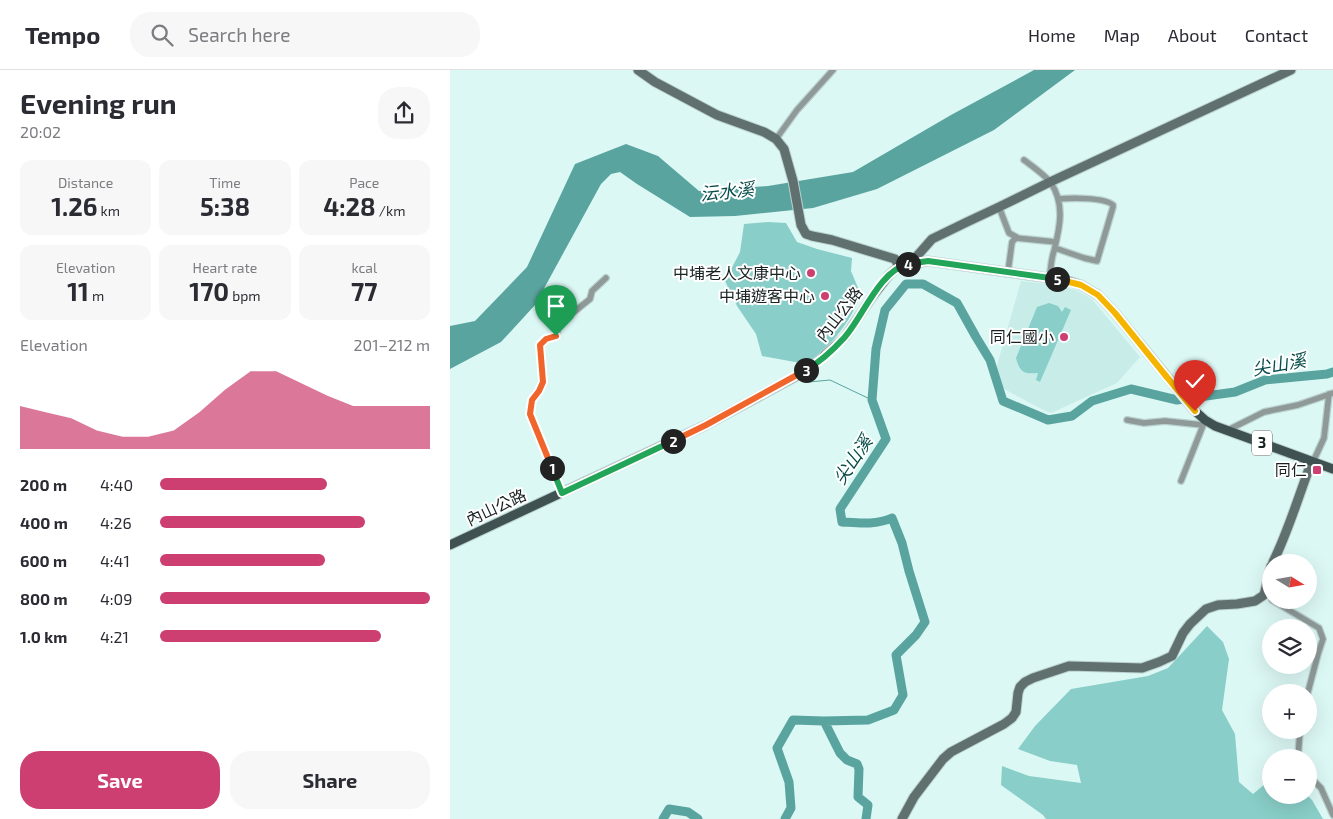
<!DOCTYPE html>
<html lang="en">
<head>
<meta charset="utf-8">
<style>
  :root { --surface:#fff; --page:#f7f7f7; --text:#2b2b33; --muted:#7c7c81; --line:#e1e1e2; --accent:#cc3f70 }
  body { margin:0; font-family:"Exo 2","Noto Sans TC",sans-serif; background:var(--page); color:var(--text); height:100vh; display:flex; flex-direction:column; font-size:19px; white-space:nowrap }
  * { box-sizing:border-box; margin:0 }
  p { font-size:16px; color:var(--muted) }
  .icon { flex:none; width:28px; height:28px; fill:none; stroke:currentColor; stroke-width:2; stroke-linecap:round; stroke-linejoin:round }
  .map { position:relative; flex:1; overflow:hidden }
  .side { display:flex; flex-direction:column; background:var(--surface); width:450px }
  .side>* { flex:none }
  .needle { width:32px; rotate:101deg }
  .tools { position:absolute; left:812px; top:484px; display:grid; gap:10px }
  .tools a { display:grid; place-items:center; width:55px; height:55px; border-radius:50%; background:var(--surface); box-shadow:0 5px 20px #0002; font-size:25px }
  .pin { position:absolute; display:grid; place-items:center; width:42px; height:42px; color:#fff; margin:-51px -21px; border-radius:50% 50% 50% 0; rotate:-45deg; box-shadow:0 0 5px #0007 }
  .pin .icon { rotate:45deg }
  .km { position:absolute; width:25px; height:25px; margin:-12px; border-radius:50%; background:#222; color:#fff; font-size:14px; line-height:25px; text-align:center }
  .round { display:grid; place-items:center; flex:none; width:52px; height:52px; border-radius:20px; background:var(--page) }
  .summary { display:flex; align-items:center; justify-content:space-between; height:85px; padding:0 20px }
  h1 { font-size:28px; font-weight:700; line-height:38px }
  .figures { display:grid; grid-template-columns:repeat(3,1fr); gap:8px; height:85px; padding:5px 20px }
  .figures div { display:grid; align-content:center; border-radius:12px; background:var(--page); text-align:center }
  .figures b { font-size:25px; font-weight:700 }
  .figures small { font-size:14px; font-weight:400 }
  .figures p { font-size:14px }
  .chart { height:140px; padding:10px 20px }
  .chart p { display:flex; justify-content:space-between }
  .chart svg { width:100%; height:90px; margin-top:5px; fill:var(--accent); opacity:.7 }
  .button { display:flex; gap:10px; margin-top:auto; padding:10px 20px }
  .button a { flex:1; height:58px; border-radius:20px; background:var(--accent); color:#fff; font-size:20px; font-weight:700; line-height:58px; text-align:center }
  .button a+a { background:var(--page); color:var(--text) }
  ul { padding:0 20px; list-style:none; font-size:16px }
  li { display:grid; grid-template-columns:80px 60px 1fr; align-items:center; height:38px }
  li i { height:12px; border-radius:6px; background:var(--accent) }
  header { display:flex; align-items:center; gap:30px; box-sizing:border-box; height:70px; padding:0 25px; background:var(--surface); border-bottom:1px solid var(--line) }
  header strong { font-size:24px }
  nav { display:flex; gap:28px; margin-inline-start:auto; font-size:18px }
  .search { width:350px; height:45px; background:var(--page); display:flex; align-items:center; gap:12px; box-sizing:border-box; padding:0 18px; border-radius:20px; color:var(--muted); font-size:19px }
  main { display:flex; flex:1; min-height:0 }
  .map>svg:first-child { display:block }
  .built { fill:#c8ede9 }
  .green { fill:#89cec8 }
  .water { fill:#5aa49f }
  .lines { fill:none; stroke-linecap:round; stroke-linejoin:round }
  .stream { stroke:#5aa49f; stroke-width:1 }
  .river { stroke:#5aa49f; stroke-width:9 }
  .street-casing { stroke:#b9d1cf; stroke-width:8 }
  .secondary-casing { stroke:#b9d1cf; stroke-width:11 }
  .primary-casing { stroke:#b9d1cf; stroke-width:11 }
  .street { stroke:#8e9998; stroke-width:5.5 }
  .secondary { stroke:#60706e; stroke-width:9 }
  .primary { stroke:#3f5251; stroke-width:9 }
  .split-1-casing { stroke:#fff; stroke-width:10 }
  .split-2-casing { stroke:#fff; stroke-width:10 }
  .split-3-casing { stroke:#fff; stroke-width:10 }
  .split-4-casing { stroke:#fff; stroke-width:10 }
  .split-5-casing { stroke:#fff; stroke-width:10 }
  .split-6-casing { stroke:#fff; stroke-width:10 }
  .split-7-casing { stroke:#fff; stroke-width:10 }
  .split-1 { stroke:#f0652b; stroke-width:6 }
  .split-2 { stroke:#22a559; stroke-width:6 }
  .split-3 { stroke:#f0652b; stroke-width:6 }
  .split-4 { stroke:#22a559; stroke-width:6 }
  .split-5 { stroke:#22a559; stroke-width:6 }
  .split-6 { stroke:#f5b400; stroke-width:6 }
  .split-7 { stroke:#f5b400; stroke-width:6 }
  .poi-dot { fill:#cc3f70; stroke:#fff; stroke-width:2 }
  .labels { text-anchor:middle; stroke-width:4; stroke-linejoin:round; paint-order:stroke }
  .shield { fill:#fff; stroke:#5d6464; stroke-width:1 }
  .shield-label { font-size:15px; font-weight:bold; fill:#182221 }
  .poi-label { font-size:16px; fill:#182221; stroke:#fff; text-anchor:end }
  .street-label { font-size:16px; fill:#182221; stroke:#fff }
  .water-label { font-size:18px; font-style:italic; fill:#084d4a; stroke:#fff }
</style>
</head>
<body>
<header>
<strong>Tempo</strong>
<div class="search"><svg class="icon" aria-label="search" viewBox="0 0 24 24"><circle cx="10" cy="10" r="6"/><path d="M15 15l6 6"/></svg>Search here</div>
<nav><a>Home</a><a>Map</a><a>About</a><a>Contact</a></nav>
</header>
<main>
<section class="side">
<div class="summary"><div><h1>Evening run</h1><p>20:02</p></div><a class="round"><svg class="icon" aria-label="share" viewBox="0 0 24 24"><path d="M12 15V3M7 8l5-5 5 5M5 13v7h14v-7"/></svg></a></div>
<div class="figures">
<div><p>Distance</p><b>1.26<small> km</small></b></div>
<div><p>Time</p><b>5:38</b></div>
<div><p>Pace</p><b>4:28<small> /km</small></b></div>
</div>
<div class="figures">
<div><p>Elevation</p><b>11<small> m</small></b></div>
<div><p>Heart rate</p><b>170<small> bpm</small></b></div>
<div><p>kcal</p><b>77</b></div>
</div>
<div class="chart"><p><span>Elevation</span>201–212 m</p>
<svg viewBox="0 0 160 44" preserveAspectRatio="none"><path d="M0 44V23L10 26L20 29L30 35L40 38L50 38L60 35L70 26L80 15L90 6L100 6L110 12L120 18L130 23L140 23L150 23L160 23V44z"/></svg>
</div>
<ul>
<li><b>200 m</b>4:40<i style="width:62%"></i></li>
<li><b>400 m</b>4:26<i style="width:76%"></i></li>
<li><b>600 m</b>4:41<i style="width:61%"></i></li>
<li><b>800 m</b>4:09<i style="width:100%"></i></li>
<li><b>1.0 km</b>4:21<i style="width:82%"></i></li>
</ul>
<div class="button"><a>Save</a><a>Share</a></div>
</section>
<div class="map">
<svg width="883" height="749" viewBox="0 0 883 749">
  <rect width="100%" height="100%" fill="#dcf8f5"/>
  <path class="built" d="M571,211L606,215L626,220L642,229L690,287L667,313L601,343L593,340L547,315L546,299Z"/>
  <path class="green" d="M318,152L336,153L347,172L367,179L402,188L401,201L411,225C399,254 383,272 361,293L345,292L312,286L306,264L287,236L275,211L290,182L294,154Z
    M599,233L608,236L612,242L615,237L621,240L590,312L586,310L588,303C574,304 570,303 566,288L587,237Z
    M757,556L773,572L779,589L772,640L785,664L789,712L803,724L821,709V725H857L862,730L873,749H596L593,745L551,715L552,696L579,706L631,713L627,695L600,691L568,679L585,656L621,619L698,606L718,598Z"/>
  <path class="water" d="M584,0H625L544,60L427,119L363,138L285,146L240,147L187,114L170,102L161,104L151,114L85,235L51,272L0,299V256L25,251L77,197L125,94L176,74L208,86L249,121L318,116L403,102L501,45Z"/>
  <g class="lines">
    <path class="stream" d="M359,312L380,310L422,330"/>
    <path class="river" d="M374,651L390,683L397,690L407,694L409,699L408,727L418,735L416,749
      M213,749L219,739L238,742L248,749
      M335,749L341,738L339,712L327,678L343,650L374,651L418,650L444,640L453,625L446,585L466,565L475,552L459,501L452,473L442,448C426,455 409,453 392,452L390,439L436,369L422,330L426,279L435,240L456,214H473L507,233L526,267L540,290L553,331L598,350L622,346L642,331L681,319L727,330L785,322L815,310L877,304L883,302"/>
    <g class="street-casing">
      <path id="street" d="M326,69L347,40L383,0
        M574,90C582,96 595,105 601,113C615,134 610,157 604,181C601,189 601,199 599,208
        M549,137L559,163L568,168
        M605,178L634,188L647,191L663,137V135C654,127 620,128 608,129
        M558,202L562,172L566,168L606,172
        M677,350L694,353L715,351L753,355
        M778,360L814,342L848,335L883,323
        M863,392L874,368L879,324
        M731,411L754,353
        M112,423L80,343L82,330L89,321L93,312L90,275L96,269L106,266L109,254L140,229L142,221L156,208
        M822,530L869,558L873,569L868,584L858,622
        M848,688L850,660
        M859,706L871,718L883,745"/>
    </g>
    <g class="secondary-casing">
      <path id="secondary" d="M188,0L205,12L267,45L314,62L326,69L334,79L343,111L351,155L356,164L362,166L382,170L445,189L449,196
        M460,194L482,169L517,152L549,137L600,112L841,0
        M823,492C838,462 848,428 860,396L863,392
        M452,749L464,727L493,689L501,682L554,654L562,648L566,642L568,623L570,617L575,612L583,608L619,596L692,598L709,592L722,586L733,563L740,554L756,539L768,535L787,534L805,531L814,525L821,496"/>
    </g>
    <g class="primary-casing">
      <path id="primary" d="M0,475L256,355L354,302L363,296L395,267L422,227L439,205L449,196L478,191L599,208L615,210L631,215L648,225L665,243L745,341L755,350L765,356L883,399"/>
    </g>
    <use href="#street" class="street"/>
    <use href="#secondary" class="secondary"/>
    <use href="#primary" class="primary"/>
  </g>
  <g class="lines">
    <g class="split-1-casing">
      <path id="split-1" d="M102,398L80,344L82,330L89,321L93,312L90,275L96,269L106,266"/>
    </g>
    <g class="split-2-casing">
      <path id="split-2" d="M102,398L112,423L223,371"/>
    </g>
    <g class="split-3-casing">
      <path id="split-3" d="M223,371L256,355L356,300"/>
    </g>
    <g class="split-4-casing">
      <path id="split-4" d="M356,300C370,292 383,280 394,268C413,247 429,201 458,194"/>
    </g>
    <g class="split-5-casing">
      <path id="split-5" d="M458,194L478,191L607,209"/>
    </g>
    <g class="split-6-casing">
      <path id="split-6" d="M607,209L631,215L648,225L665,243L716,306"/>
    </g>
    <g class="split-7-casing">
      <path id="split-7" d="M716,306L745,341"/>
    </g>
    <use href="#split-1" class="split-1"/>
    <use href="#split-2" class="split-2"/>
    <use href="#split-3" class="split-3"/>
    <use href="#split-4" class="split-4"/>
    <use href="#split-5" class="split-5"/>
    <use href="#split-6" class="split-6"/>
    <use href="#split-7" class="split-7"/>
  </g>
  <g class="poi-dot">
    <circle cx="361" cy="203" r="5"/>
    <circle cx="375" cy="226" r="5"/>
    <circle cx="614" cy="267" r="5"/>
    <rect x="862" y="395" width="10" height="10" rx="2.5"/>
  </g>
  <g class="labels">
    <rect class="shield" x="802" y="360.5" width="20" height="25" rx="4"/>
    <g class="shield-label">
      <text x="812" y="378">3</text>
    </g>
    <g class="poi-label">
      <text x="351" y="209">中埔老人文康中心</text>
      <text x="365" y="232">中埔遊客中心</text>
      <text x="604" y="273">同仁國小</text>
      <text x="857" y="406">同仁</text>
    </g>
    <g class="street-label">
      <text transform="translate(389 244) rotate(-52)" y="6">內山公路</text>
      <text transform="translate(46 437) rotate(-25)" y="6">內山公路</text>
    </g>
    <g class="water-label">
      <text transform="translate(277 122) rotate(-6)" y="6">沄水溪</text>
      <text transform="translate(829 295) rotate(-10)" y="6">尖山溪</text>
      <text transform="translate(403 390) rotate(-56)" y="6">尖山溪</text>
    </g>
  </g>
</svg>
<div class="tools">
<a><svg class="needle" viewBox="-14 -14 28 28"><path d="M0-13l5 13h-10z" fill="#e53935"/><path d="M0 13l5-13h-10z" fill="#7c7c81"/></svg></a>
<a><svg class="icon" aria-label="layers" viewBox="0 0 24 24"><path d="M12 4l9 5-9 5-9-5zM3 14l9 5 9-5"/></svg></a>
<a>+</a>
<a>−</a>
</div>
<div class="pin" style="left:106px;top:266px;background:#1e9e55"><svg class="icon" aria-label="arrive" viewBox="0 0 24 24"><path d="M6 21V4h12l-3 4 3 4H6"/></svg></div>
<div class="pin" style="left:745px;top:341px;background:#d93025"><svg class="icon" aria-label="check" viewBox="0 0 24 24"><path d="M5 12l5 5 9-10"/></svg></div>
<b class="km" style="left:102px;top:398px">1</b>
<b class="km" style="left:223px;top:371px">2</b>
<b class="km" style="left:356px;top:300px">3</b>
<b class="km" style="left:458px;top:194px">4</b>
<b class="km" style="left:607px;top:209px">5</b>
</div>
</main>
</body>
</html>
